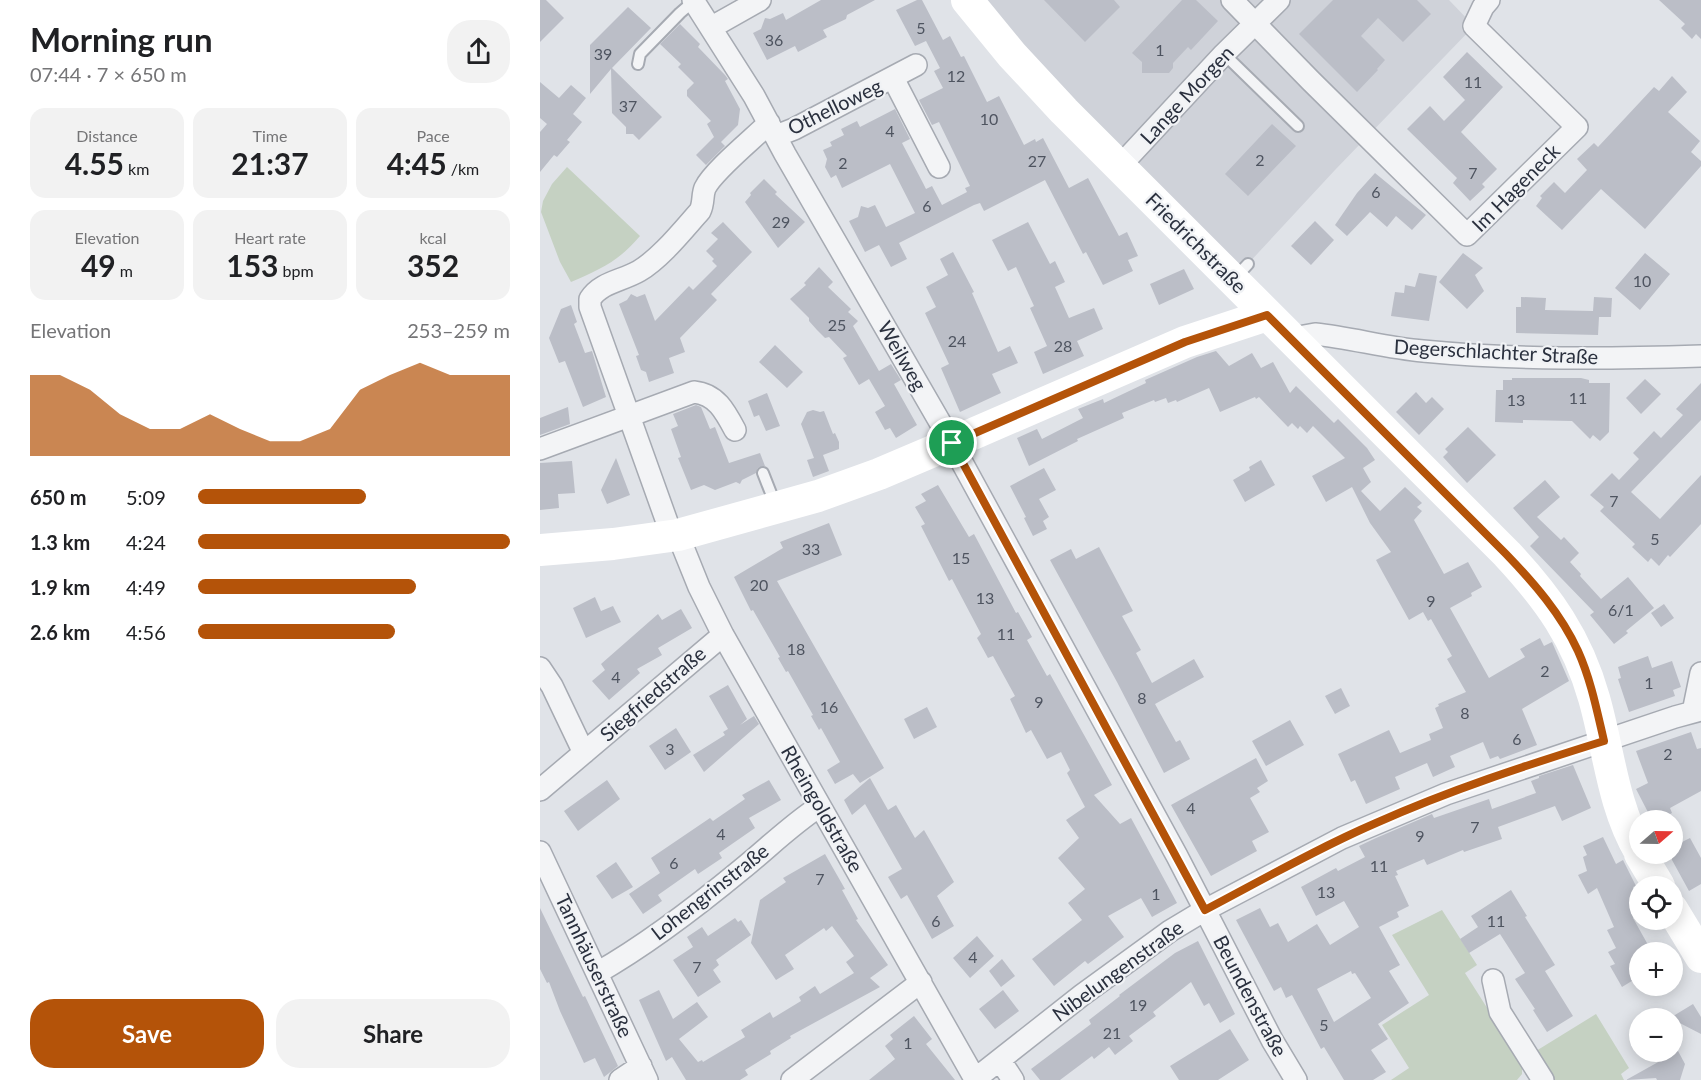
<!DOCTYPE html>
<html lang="en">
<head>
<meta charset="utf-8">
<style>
  :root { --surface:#fff; --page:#f2f2f2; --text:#202124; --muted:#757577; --accent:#b45309 }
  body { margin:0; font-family:Lato,sans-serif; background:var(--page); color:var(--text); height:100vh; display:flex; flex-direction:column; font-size:22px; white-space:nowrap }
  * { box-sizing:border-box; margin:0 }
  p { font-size:20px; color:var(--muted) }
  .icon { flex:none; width:33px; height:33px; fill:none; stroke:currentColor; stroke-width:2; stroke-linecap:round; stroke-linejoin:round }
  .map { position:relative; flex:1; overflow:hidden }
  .side { display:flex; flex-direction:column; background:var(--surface); width:540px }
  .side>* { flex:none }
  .needle { width:39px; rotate:70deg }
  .controls { position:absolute; left:1089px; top:810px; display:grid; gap:12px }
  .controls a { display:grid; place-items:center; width:54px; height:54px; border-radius:50%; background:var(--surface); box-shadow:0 3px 15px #0003; font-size:30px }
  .pin { position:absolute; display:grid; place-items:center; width:51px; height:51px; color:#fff; margin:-26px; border:3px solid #fff; border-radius:50%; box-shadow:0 2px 6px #0007 }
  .round { display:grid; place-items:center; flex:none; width:63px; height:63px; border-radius:24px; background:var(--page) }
  .summary { display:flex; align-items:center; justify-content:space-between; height:102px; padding:0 30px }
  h1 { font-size:33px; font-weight:700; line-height:45px }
  .stats { display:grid; grid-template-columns:repeat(3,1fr); gap:9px; height:102px; padding:6px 30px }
  .stats div { display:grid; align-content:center; border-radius:15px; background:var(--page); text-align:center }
  .stats b { font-size:30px; font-weight:700 }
  .stats small { font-size:16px; font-weight:400 }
  .stats p { font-size:16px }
  .chart { height:168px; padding:12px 30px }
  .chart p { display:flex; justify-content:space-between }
  .chart svg { width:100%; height:108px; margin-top:6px; fill:var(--accent); opacity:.7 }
  .button { display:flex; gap:12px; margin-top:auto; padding:12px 30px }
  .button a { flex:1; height:69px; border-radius:24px; background:var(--accent); color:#fff; font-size:24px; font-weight:700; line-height:69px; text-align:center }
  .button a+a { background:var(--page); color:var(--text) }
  ul { padding:0 30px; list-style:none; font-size:20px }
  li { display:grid; grid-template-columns:96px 72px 1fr; align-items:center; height:45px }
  li i { height:15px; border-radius:8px; background:var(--accent) }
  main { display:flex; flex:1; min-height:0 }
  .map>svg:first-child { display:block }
  .built { fill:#cfd2d9 }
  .green { fill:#c5d1c2 }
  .building { fill:#bbbec7; fill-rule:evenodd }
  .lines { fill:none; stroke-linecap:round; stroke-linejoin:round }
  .lane-casing { stroke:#a6aab2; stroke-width:14 }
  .street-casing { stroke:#a6aab2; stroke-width:24 }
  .lane { stroke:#f3f4f6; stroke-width:10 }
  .street { stroke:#f3f4f6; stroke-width:21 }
  .secondary { stroke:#fff; stroke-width:32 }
  .route-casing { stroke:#fff; stroke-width:12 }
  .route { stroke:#b45309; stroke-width:8 }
  .labels { text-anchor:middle; stroke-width:4.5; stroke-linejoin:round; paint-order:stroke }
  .number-label { font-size:16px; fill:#4e5460 }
  .street-label { font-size:20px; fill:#2a303e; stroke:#f0f2f5 }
</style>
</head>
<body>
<main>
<section class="side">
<div class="summary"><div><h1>Morning run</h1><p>07:44 · 7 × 650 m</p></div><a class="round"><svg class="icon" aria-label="share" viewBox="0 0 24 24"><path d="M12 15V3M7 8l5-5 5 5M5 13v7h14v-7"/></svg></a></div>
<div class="stats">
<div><p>Distance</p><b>4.55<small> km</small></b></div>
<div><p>Time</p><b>21:37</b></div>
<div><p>Pace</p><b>4:45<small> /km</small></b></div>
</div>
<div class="stats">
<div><p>Elevation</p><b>49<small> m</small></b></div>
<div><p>Heart rate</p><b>153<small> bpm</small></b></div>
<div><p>kcal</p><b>352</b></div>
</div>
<div class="chart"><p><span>Elevation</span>253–259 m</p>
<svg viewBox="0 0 160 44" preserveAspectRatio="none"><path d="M0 44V11L10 11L20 17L30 27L40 33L50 33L60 27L70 33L80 38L90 38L100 33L110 17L120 11L130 6L140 11L150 11L160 11V44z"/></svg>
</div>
<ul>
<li><b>650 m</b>5:09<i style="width:54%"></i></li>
<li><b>1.3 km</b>4:24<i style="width:100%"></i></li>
<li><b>1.9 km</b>4:49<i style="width:70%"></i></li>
<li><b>2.6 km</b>4:56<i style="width:63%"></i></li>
</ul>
<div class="button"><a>Save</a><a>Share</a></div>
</section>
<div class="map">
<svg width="1161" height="1080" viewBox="0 0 1161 1080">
  <rect width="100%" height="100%" fill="#e0e3e8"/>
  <path class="built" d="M427,0H909L934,26L795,170L693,280Z"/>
  <path class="green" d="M27,167L100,236C79,261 61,269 31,282L20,262L1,212L3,201L12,184Z
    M902,910L937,965L925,973L982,1063V1074L977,1080H851L869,1068L842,1025L889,995L852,935Z
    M1056,1014L1089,1068L1081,1074L1084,1080H1013L996,1051Z"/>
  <path class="building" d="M0,0H6L24,18L0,42Z
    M281,0H335L307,15L306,19L283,30L287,37L258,52L255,46L227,60L213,33L221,29L225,18L230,19L243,13L246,20Z
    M377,0H382L403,40L410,36L421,57L424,56L447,102L459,96L484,145L495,139L496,142L503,138L529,188L548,178L579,236L587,232L598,256L588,260L593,271L563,285L546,252L543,254L505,180L444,211L440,203L434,205L359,243L367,259L351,267L339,245L325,252L309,221L318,217L321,206L328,208L335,205L346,227L375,213L350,164L302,188L296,175L291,178L285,167L287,159L283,150L292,146L290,142L304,135L301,129L317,121L320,127L355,109L370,139L362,143L383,183L386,189L392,186L402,205L427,192L425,188L430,186L399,122L392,125L379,100L403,88L394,71L400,68L386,41L375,46L356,10Z
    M504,0H574L580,7L545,42Z
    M642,0H656L678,21L651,50L648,47L633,63V68L629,73H602V62L592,53Z
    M793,0H877L891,14L863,42L838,18L821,36L845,60L837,69L838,70L817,92L759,34Z
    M1119,0H1161V39L1156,34L1152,39L1141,28L1145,24Z
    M88,7L111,28L72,68L122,117L99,140L93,134H86V127L72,113L71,69L50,94V45Z
    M140,24L160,44L158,47L185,75L188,79L185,81L200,109L198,125L181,142L185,146L166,165L156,155L174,137L167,124L171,121L147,96V90L154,83L138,67L141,64L120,44Z
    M927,52L963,87L921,132L957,169L942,184L945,187L930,201L913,183L917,178L867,129L890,106L904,121L925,100L903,77Z
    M1132,76L1147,92L1128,112L1160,141L1151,152L1161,161V166L1105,229L1061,189L1022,230L996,206L1002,198L1000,196L1014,182L1025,193L1047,170L1037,159L1054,143L1058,147L1114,87L1119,91Z
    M0,82L19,98L31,85L46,98L33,114L42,122L27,140L30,142L17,157L14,155L0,172V132L7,124L0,118Z
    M732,124L756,146L708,196L685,174Z
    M835,173L886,215L872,230L856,216L847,227L830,212L807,236L795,225L817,193Z
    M224,179L237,192L235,194L265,222L238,248L205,202L211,195L210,193Z
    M775,221L794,240L771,265L751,246Z
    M183,222L212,252L171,294L177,300L140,338L145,352L129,358L134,373L109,382L106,372L101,370L96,356L99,355L79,304L87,300L91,294L97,297L105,294L115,321L149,286L153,290L177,266L172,261L174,259L166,251L178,239L171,233Z
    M488,222L510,264L515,261L525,282L515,287L529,318L554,308L563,329L537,341L544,356L503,374L494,352L507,346L490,308L494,306L476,267L468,271L452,240Z
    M413,252L434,292L432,293L458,352L470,346L478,363L452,374L461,393L420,412L401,368L409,364L385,313L396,307L386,287L408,275L400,259Z
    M923,253L943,268L935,275L944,291L927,309L899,282Z
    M1105,253L1130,274L1100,310L1075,288Z
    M279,267L293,282L288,287L311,309L308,312L318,321L313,326L339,371L351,364L361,380L354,384L377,425L356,438L350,428L345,430L335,412L345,406L329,379L319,385L303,358L307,356L289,337L285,338L277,330L269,321V318L250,299L266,285L264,283Z
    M644,269L654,289L619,305L610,284Z
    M879,273L897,276L889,321L851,316L855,292L864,293L865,285L875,287Z
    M981,297L1006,298L1005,310L1053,311L1054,297L1072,298L1071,317H1059L1058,335L976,333V307H981Z
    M31,305L37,322L34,324L45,353L52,351L66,397L43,407L25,361L19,363L9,338L21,309Z
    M235,345L263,372L247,388L219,362Z
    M676,351L689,366L712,353L721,368L733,362L750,393L756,386L794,423L798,419L827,448L835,460L823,468L831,482L821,491L840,511L865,487L882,503L877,507L882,511L874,520L904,574L928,562L942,587L931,593L932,596L910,608L949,678L985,657L980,649L1000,638L1004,646L1012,642L1029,681L982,709L997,745L960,759L958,756L950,759L943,742L910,756L915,767L893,777L887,763L855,777L860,789L826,804L815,780L811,782L798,754L849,730L860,753L891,740L889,734L903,728L895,708L899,706L898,704L926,692L907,659L912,656L891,619L888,621L883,612L869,620L843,573L836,560L851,552L830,523L812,487L786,502L772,476L805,458L773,426L767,433L760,426L758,429L752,423L748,427L719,397L716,399L715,397L680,412L669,388L637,402L636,400L628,403L626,398L615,402L614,400L582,413L584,418L537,439L538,441L489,466L477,438L497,429L502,439L543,418L538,409L563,399L564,403L606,383L605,380L657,357Z
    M972,378H1041L1049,380V383H1070L1069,432L1060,441L1053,435L1050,439L1032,421L983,420V423L955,422L956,390H963V380H972Z
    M1105,379L1121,394L1101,414L1086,398Z
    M1161,383V420L1091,492L1120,519L1161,475V524L1130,557L1128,555L1119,566L1111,558L1108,562L1092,547L1095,544L1060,511L1064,507L1050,495L1072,473L1079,480L1099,459L1093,453L1114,431L1121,438L1143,415L1136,409Z
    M876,392L886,403L892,397L904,409L879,435L856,412Z
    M227,393L240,426L226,431L219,415L214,417L208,401Z
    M156,405L161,407L170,429L175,427L189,463L220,453L225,466L218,468L216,473L202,480L200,484L196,482L175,490L164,485L151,490L138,458L141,457L131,429L138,426L133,414Z
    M28,407L30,424L0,435V418Z
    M273,410L280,412L284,411L293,434L295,433L299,442V449L283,455L289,471L273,477L267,460L274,458L261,424L267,412Z
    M928,427L956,455L927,483L903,457L908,452L905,449Z
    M76,458L90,495L67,504L61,490Z
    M721,460L735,485L705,502L693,480L710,470L709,467Z
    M32,461L35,493L18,494L19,508L0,510V463Z
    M504,468L516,490L499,499L509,517L503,521L507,529L493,536L484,518L486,517L470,486Z
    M1005,480L1020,497L997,517L1021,540L1024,537L1039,553L1030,562L1041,574L1040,576L1061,599L1088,577L1114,608L1086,631L1088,633L1074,644L1050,615L1054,612L990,546L999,537L973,508Z
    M398,485L429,537L434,534L476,613L478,612L492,637L487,640L507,676L510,674L572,785L554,795L580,824L591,818L637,903L612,917L601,898L568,916L584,937L548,964L545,961L514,986L492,959L542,920L528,903L545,889L518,858L539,838L526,820L545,807L527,773L530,770L521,752L507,759L491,730L486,733L470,699L475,696L453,656L448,658L437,638L441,634L412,579L409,581L381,526L385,524L375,507L386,501L381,494Z
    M289,523L302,555L237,581L344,768L320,783L313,774L295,784L287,770L300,762L281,728L279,730L271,716L273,715L248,671L246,672L238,658L240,657L213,610L211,611L194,577L243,548L240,542Z
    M559,547L593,611L582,616L601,650L596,653L612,683L654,659L664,677L615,704L636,742L640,740L650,759L624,773L577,682L510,560L531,549L536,559Z
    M55,597L61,611L73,606L81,622L46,638L33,608Z
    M1124,604L1134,618L1121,627L1111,613Z
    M141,609L152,628L118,648L122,655L97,669L100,673L69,700L52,681L65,670L61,664L118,614L122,620Z
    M1108,656L1112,668L1132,661L1141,687L1133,690L1135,696L1089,712L1078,679L1081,678L1078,667Z
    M188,685L207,719L200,725L214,716L219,724L164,772L153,755L185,735L183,732L188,729L169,696Z
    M801,688L810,706L795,714L785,696Z
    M387,707L397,727L374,739L364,719Z
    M750,720L764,745L726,766L712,741Z
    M136,728L151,752L125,770L109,746Z
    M1151,732L1157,749L1161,748V791L1130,808L1132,813L1118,820H1112L1096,789L1108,783L1096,751Z
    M716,758L728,781L717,788L720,792L710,798L729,832L712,841L717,851L671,876L631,805Z
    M1033,765L1051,808L1022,821L1015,806L958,827L962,839L924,852L923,850L887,865L884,859L856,871L858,875L855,876L869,906L857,912L859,917L839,927L860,965L849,971L869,1003L838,1024L848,1039L831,1050L846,1072L833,1080H804L784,1047L781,1049L752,995L746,998L741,987L734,991L696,920L720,908L730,927L738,923L748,942L777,924L790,945L819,927L804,901L776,916L761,887L796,868L798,871L825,857L819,846L836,838L892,814L894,818L949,799L952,809L996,793L991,781L999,778V776ZM811,971L812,974L815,973L831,998L794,1022L777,989Z
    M330,778L348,810L356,805L375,838L384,830L414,882L397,896L414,926L392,939L367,895L361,899L348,877L362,869L325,804L312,815L304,800Z
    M67,780L80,799L38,831L24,811Z
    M229,780L241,800L209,818L215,828L179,853L182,858L158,874L155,869L118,895L122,901L103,914L89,894L120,873L111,858L170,818L173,821L205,799L202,795Z
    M1063,837L1076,864L1083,860L1096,886L1093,887L1097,895L1092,897L1100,916L1093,918L1112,952H1100V976L1082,987L1070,966L1075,964L1068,952L1076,948L1067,930L1074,927L1057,888L1048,894L1038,875L1047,871L1043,857L1047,855L1043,846Z
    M1150,838L1161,858V884L1149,891L1132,860V847Z
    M285,854L305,889L302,890L318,919L316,920L348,965L330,978L340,987L250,1036L251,1038L230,1051L231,1054L205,1070L208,1075L200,1080H146L132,1057L126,1061L99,1000L119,990L133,1019L157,1002L168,1017L139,1039L158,1062L162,1060L163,1062L205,1037L201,1030L230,1012L233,1018L261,1001L259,997L275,986L280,994L314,973L306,962L314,956L292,926L286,931L284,928L245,955L254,969L236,980L211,943L220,900L246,882L243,878Z
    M76,862L93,887L72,899L56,876Z
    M971,890L987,916L985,917L1015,965L1005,971L1033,1016L1007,1032L993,1010L995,1009L975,979L985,973L960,934L929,953L920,939L938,927L931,916Z
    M0,908L43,997L45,996L78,1066L64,1077L55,1058L44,1063L20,1011L9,982L7,983L0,969Z
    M195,918L198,922L201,920L211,935L176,960L179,965L173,970L181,982L158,997L133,960L153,947L147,937L162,927L168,936Z
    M437,936L454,956L430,978L413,958Z
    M658,941L695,1014L680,1023L669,1003L664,1006L651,982L613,1012L616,1016L589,1036L593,1041L575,1055L569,1047L554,1059L552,1056L520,1080H500L491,1069L551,1024L549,1020L580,996L579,995L635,953Z
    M462,959L475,976L461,987L449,971Z
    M463,990L479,1011L455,1029L439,1009Z
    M1153,1004L1161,1017V1034L1130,1018Z
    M374,1016L392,1039L386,1044L415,1080H329L355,1059L345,1046L353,1039L350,1035Z
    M690,1029L709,1060L678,1080H639L630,1066Z
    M1138,1051L1145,1064L1140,1080H1117L1116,1078L1086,1080Z"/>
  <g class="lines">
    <g class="lane-casing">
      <path id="lane" d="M684,54L758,126
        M98,64L100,54L140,13L154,1
        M695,278L708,264
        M223,473L236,506"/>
    </g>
    <g class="street-casing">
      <path id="street" d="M153,0L214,96L245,154L401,424L637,856L732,1040L756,1080
        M692,0L771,81L927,235L1037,127L934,26L943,7L949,0
        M172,27L220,0
        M353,78L399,167
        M236,136L254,129L376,65
        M579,167L684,54L739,0
        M753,340L764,336L775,334C812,338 847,348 883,351C975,360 1069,359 1161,356
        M0,449L154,392C176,394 185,411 195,430
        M138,535L159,587L183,635L435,1079
        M132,536L50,307V299C61,282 82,281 99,271C121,258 143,230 160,211C164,203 162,195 165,188C173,171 214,138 229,123
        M0,668L12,686L44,753
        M1153,712L1161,673
        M0,790L183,635
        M0,852L107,1080
        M57,973C108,944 156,907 202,869C228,848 252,824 280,806
        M953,980L960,1012L1003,1080
        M460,1060L473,1080
        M80,1080L101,1066
        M252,1080L381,982
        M434,1080L542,995L630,931L665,910L802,838L906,794L1135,717L1161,710"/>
    </g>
    <use href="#lane" class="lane"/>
    <use href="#street" class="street"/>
    <path class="secondary" d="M427,0L472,55L524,111L967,554C1008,598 1037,638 1054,698C1069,750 1072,804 1100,852
      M0,550L73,544L138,535L278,496L339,474L412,443L645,342L727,315
      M1100,854L1119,886
      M1132,909L1161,957"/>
  </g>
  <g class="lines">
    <g class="route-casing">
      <path id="route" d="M727,315L966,554C994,583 1021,614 1038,651C1051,680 1057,711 1064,741C987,765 910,790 836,823C778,848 722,880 665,910L412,443L645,342Z"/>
    </g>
    <use href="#route" class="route"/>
  </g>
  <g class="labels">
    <g class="number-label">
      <text x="381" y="34">5</text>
      <text x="234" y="46">36</text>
      <text x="620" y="56">1</text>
      <text x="63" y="60">39</text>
      <text x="416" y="82">12</text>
      <text x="933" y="88">11</text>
      <text x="88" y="112">37</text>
      <text x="449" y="125">10</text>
      <text x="350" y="137">4</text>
      <text x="720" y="166">2</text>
      <text x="497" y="167">27</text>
      <text x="303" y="169">2</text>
      <text x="933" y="179">7</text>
      <text x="836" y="198">6</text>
      <text x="387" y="212">6</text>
      <text x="241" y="228">29</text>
      <text x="1102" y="287">10</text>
      <text x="297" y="331">25</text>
      <text x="417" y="347">24</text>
      <text x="523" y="352">28</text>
      <text x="1038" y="404">11</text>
      <text x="976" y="406">13</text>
      <text x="1074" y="507">7</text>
      <text x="1115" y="545">5</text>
      <text x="271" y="555">33</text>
      <text x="421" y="564">15</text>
      <text x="219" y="591">20</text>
      <text x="445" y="604">13</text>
      <text x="891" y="607">9</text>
      <text x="1081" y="616">6/1</text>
      <text x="466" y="640">11</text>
      <text x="256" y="655">18</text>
      <text x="1005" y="677">2</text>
      <text x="76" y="683">4</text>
      <text x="1109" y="689">1</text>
      <text x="602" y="704">8</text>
      <text x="499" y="708">9</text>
      <text x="289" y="713">16</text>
      <text x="925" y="719">8</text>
      <text x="977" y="745">6</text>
      <text x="130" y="755">3</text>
      <text x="1128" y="760">2</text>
      <text x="651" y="814">4</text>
      <text x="935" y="833">7</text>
      <text x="181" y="840">4</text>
      <text x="880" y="842">9</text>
      <text x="134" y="869">6</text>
      <text x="839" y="872">11</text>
      <text x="280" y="885">7</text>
      <text x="786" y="898">13</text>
      <text x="616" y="900">1</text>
      <text x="396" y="927">6</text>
      <text x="956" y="927">11</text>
      <text x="433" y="963">4</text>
      <text x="157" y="973">7</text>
      <text x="598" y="1011">19</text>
      <text x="784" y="1031">5</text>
      <text x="572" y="1039">21</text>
      <text x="368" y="1049">1</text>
    </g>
    <g class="street-label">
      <text transform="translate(647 95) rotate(-47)" y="7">Lange Morgen</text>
      <text transform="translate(295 107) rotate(-26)" y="7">Othelloweg</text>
      <text transform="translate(976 188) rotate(-45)" y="7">Im Hageneck</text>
      <text transform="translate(656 243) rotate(45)" y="7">Friedrichstraße</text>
      <text transform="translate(956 352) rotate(3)" y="7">Degerschlachter Straße</text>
      <text transform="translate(362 356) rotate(60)" y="7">Weilweg</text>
      <text transform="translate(113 694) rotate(-41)" y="7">Siegfriedstraße</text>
      <text transform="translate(282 809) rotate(60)" y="7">Rheingoldstraße</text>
      <text transform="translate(170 892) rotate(-38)" y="7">Lohengrinstraße</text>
      <text transform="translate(54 966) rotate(65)" y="7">Tannhäuserstraße</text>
      <text transform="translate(578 971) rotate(-36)" y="7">Nibelungenstraße</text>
      <text transform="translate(710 996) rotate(62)" y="7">Beundenstraße</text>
    </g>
  </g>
</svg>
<div class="controls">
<a><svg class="needle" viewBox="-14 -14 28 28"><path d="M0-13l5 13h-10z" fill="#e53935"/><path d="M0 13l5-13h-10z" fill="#757577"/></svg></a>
<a><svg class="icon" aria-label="locate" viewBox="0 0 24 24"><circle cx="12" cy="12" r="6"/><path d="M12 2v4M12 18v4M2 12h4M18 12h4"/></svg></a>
<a>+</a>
<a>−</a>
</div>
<div class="pin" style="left:412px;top:443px;background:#1e9e55"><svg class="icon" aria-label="arrive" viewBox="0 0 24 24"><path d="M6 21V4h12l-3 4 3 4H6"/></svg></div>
</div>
</main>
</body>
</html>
